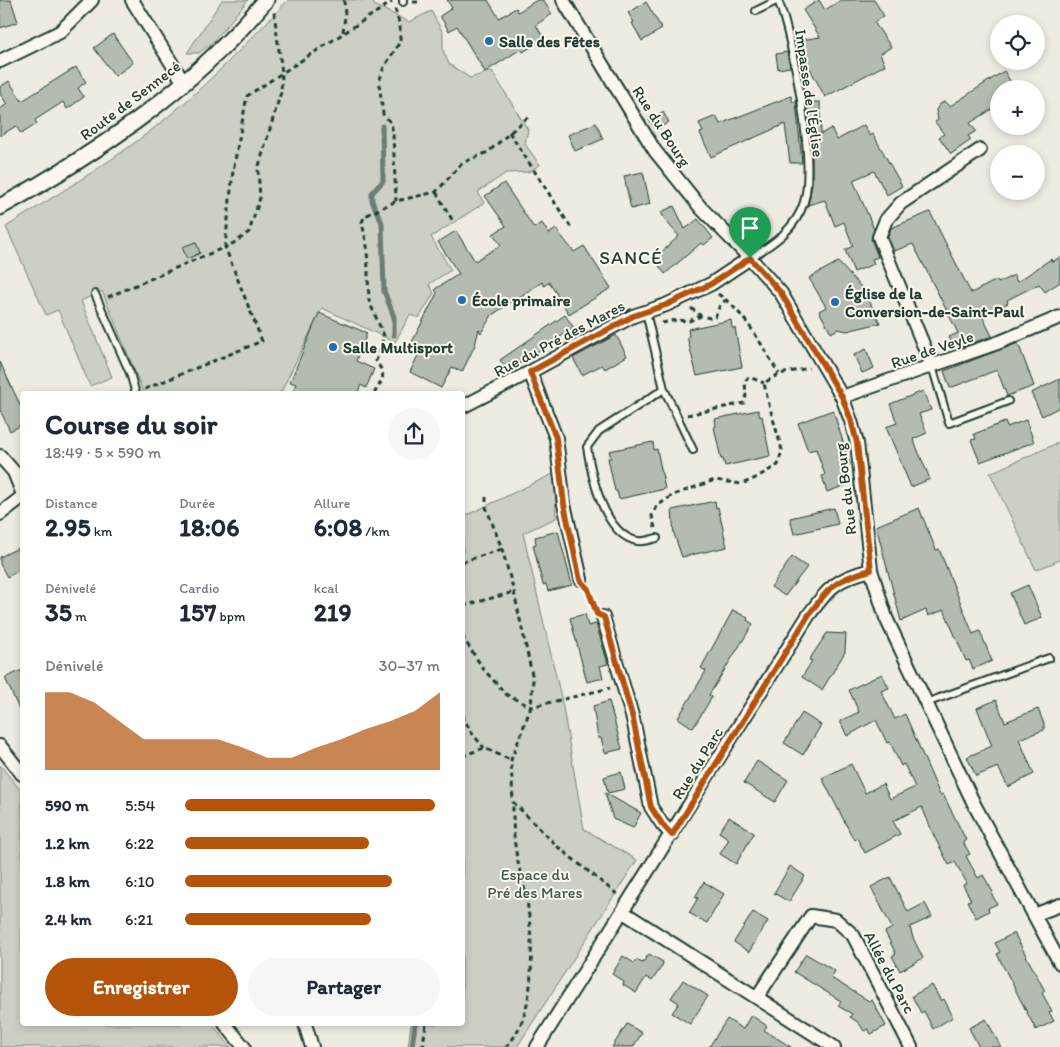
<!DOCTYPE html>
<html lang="fr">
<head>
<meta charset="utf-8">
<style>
  :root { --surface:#fff; --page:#f6f6f7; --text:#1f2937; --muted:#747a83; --accent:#b45309 }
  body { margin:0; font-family:Itim,sans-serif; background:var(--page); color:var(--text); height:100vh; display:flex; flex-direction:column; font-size:19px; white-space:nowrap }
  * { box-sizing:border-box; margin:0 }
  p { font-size:16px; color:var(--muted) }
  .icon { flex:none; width:28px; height:28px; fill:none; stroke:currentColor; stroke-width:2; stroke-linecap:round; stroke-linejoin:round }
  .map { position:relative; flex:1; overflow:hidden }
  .details { position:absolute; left:20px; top:391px; width:445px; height:635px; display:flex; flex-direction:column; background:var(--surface); border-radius:5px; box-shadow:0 2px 8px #0003 }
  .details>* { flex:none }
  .buttons { position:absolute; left:990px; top:15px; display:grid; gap:10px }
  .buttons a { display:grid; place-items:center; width:55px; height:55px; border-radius:50%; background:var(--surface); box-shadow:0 2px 8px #0003; font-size:25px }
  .pin { position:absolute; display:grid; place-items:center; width:42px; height:42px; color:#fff; margin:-51px -21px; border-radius:50% 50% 50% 0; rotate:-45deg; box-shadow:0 0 5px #0007 }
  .pin .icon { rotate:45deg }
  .round { display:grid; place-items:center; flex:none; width:52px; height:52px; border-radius:26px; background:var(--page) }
  .summary { display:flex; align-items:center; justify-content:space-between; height:85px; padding:0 25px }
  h1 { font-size:28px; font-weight:800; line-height:38px }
  .stats { display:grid; grid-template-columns:repeat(3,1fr); gap:8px; height:85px; padding:5px 25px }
  .stats div { display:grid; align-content:center }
  .stats b { font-size:25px; font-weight:800 }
  .stats small { font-size:14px; font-weight:400 }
  .stats p { font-size:14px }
  .chart { height:140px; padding:10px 25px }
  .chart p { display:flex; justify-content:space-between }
  .chart svg { width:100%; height:90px; margin-top:5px; fill:var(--accent); opacity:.7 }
  .cta { display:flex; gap:10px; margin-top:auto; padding:10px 25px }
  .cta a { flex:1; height:58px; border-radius:30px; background:var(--accent); color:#fff; font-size:20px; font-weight:800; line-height:58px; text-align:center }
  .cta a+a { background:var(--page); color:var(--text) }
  ul { padding:0 25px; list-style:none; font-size:16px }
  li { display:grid; grid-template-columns:80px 60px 1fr; align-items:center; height:38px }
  li i { height:12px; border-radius:6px; background:var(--accent) }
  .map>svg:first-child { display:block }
  .green { fill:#cbcfc4; stroke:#75867c }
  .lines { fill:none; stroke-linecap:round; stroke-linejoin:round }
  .stream { stroke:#6c7d74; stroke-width:5 }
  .building { fill:#b4bbb0; stroke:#1f3d34 }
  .service-casing { stroke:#1f3d34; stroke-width:10 }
  .minor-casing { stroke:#1f3d34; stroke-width:16 }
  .tertiary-casing { stroke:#1f3d34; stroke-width:19 }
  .path { stroke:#1f3d34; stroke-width:3; stroke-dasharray:5 4; stroke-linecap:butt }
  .service { stroke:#fbf7ec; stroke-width:6 }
  .minor { stroke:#fbf7ec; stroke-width:12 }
  .tertiary { stroke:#fbf7ec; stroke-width:15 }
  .route-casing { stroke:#fff; stroke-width:10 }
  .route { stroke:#b45309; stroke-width:6 }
  .poi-dot { fill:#1f6fb2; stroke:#fbf7ec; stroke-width:2 }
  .labels { text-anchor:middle; stroke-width:4; stroke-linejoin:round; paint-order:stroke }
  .poi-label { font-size:16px; font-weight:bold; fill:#1f3d34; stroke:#fbf7ec; text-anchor:start }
  .street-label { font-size:16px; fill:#1f3d34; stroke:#fbf7ec }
  .park-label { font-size:16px; fill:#415a51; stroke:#fbf7ec }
  .quarter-label { font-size:19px; letter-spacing:1px; fill:#1f3d34; stroke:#fbf7ec }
</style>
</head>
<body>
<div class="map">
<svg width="1060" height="1047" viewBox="0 0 1060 1047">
  <rect width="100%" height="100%" fill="#eeece1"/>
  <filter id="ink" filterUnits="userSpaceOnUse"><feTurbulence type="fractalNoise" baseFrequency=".02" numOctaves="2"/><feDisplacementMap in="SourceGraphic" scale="10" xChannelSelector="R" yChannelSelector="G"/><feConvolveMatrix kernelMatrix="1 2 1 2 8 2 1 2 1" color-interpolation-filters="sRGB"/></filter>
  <g filter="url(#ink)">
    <path class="green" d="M222,0H248L214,41L199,53H187Z
      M288,0H373L374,5L409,22L431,11L443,33V50L449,64L470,78L492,71L528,130L525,144L540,165L528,172L506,173L478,192L484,203L431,237L451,270L429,284L434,293L419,318L410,315L395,342L322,308L280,394H144L102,291L81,301L112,377L90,386L58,310L46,315L6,227C54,196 104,167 149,132C200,93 244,46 288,0Z
      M1060,442V560L1036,570L990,473Z
      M555,473L556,518L523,533L562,702L584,829L637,860L517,1047H408L411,1024H462L463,517Z
      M0,765L22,792V1024H212L231,1047H0Z"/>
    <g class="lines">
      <path class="stream" d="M382,126L383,181L372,193V201L382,223L384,291L394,317V335
        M412,1047L415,1024"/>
    </g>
    <path class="building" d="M0,0H11L18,22L0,28Z
      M447,0H488L499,18L516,8L518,12L537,0H543L552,14L536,25L544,39L523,52L521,49L485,72L457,26L449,31L440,16L452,8Z
      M819,0L825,10L841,0H874L884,16L874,22L891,47L880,54L885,65L825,97L808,65L800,66L795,41L820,37L803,10Z
      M646,2L662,29L642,41L632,23L634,22L628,13Z
      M113,34L133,63L115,76L94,48Z
      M787,52L790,67L778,69L776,54Z
      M76,67L86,82L78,88L84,97L67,109L63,102L35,120L37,124L21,134L16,126L0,136V109L7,104L0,94V87L9,81L22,101Z
      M1004,71L1015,89H999V105L970,123L976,131L968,136L971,140L951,154L939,137L944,134L935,122L938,120L936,110L939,105L945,101L950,106Z
      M791,96L793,102H796L802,163H790L785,124L711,157L700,133L703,132L699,123L716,116L720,124Z
      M806,102H820L821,134L831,128L837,140L864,125L870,136L873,134L902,186L887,195L874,171L853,180L874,229L871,239L878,257L872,259L874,264L854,272L845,250L853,246L844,222L835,226L825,200L808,205L812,184V159Z
      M663,112L669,122L656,130L649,120Z
      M596,123L603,139L575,151L568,135Z
      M643,172L650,204L631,209L624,176Z
      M504,183L534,228L542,223L549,234L556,229L574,252L584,246L611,288L569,314L549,282L544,286L542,282L492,315L481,333L479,329L475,345L462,372L452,367L441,388L410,372L420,351L410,346L437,293L435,289L459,274L438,242L456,231L475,261L501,245L493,234L506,226L485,196Z
      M674,206L685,229L698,219L713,238L704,245L701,243L665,274L654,259L679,236L665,220L661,212Z
      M930,212L971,293L997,280L998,283L1014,275L1017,282L1051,259L1052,262L1060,257V282L1045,292L1039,284L1007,300L1008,303L982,316L992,336L955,349L949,337L958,333L913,244L894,251L888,237L891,228Z
      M196,242L200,253L187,259L182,247Z
      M838,262L864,290L880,323L847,331L838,329L831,333L819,311L826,307L809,278Z
      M319,313L367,333L356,361L374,369L366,388L361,385L357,394H292L296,384L290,382Z
      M565,315L574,328L508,371L500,360Z
      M731,320L732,328H735L742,367L697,376L687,337L689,336L688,329Z
      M616,335L627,356L605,369L602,365L582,375L573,358Z
      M1018,343L1034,386L1007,396L997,370L950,388L944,371Z
      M866,349L874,368L862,373L854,355Z
      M0,362L22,409V425L10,431L0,410Z
      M1060,379V407L1042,416L1031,393Z
      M923,391L931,410L919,414L927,433L913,439L930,479L911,487L886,427L897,423L890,404Z
      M758,410L760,417L762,416L770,456L725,466L723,459H721L714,427L716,426L715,419Z
      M833,410L850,464L844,466L849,484L827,492L822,476L825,475L816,449L808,451L798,423Z
      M1026,420L1034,442L980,462L971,440L976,439L974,434L1005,422L1007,427Z
      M653,442L654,450L657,449L665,489L619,499L617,491H615L608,458H611L609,451Z
      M715,501L716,508L718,507L727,547L682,557L674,534L672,510Z
      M834,508L838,524L794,534L790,518Z
      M919,508L936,550L939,549L973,634L980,631L992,661L973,669L969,660L966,661L944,610L928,616L926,610L901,621L876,526Z
      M558,531L572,585L548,591L546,584L543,585L533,545L536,544L535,537Z
      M22,546V569L7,577L0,564V557Z
      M792,557L807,567L785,596L771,587Z
      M1028,585L1042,618L1024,625L1010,593Z
      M733,610L748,618L747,620L753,624L709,695L712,697L693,728L678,718L706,671L701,668Z
      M585,614L588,626L596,624L608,664L600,666L603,678L587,682L570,618Z
      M827,633L846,634L845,652L822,690L802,677L812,661L809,660Z
      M22,670V716L5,678Z
      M882,674L889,688L881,691L895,719L905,714L940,795L943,794L966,840L963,842L970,854L966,856L978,878L983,875L993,892L991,893L997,904L988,908L989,911L976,918L967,901L971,900L963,885L967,883L955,862L949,865L934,836L922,807L893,821L900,834L865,853L857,838L854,840L822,778L851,764L865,793L883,784L890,799L915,787L904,764L901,766L890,742L887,743L876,720L847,736L840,721L859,712L849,690Z
      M996,700L1005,722L1038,709L1044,724V730L1019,739L1034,774L1008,787L998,767L976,776L967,757L992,746L977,708Z
      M609,701L622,749L605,753L601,738H598L593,706Z
      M802,713L821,725L803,755L784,743Z
      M757,761L788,780L775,802L744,783Z
      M621,772L625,789L608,793L604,777Z
      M605,793L641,813L633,828L613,819Z
      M729,817L754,833L736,864L720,854L729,839L719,832Z
      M790,866L805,876L789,902L774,893Z
      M890,877L908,912L925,903L932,917L910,927L913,938L923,958L900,971L892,956L896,954L885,932L892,928L871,887Z
      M704,882L724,894L707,923L689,913L698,898L695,897Z
      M753,912L768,921L749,952L734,942Z
      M1014,933L1045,991L1042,993L1052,1011L1049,1012L1054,1021L1036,1030L997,954L1000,952L995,943Z
      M649,954L663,962L662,966L652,981L646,977L636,993L623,985L624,982L612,974L623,956L634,963L637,960L642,963Z
      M806,954L835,971L831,978L869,1001L872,1000L886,1026L871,1034L868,1029L864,1031L859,1023L850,1017L852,1014L838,1006L841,1001L794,972Z
      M683,980L708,996L690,1024L672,1013L679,1003L671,998Z
      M932,985L941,1001L944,999L953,1017L933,1029L924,1011L921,1013L912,996Z
      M751,1015L767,1026L764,1030L791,1047H709L727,1019L743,1029Z
      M986,1019L1001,1047H979L969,1028Z
      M627,1024L642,1033L633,1047H612Z"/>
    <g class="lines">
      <g class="service-casing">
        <path id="service" d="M403,0V2
          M756,11L778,0
          M750,258C773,244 796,229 804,202C816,163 793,39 778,0
          M95,294L130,373L136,394
          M646,312L664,389L693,450
          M932,366L949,423L1008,401
          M657,538C652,539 644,542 638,541C604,536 591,474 587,447L599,431L664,389
          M926,703L1049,658"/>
      </g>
      <g class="minor-casing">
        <path id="minor" d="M132,0L184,83
          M563,0L655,151L701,208L750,258L781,293L842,397L851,421L857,443L871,570L886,618L975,806L1060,963
          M0,61L60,32L92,0
          M932,366L879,237L886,220L901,203L980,150
          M530,372L556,438L564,504L581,579
          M842,397L1000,342L1060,317
          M462,407L530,372L633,316L666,305L711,284L750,258
          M0,456L14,472L22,492
          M0,514L22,497
          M603,617L633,719L651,807L662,824L672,835
          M0,746L22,774
          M623,912L834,1047
          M1034,915L1060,905
          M757,997L811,916L836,920L853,935L911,1047
          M225,1024L244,1047
          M305,1024L312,1047
          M537,1047L808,616C829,588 835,579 871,570"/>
      </g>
      <g class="tertiary-casing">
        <path id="tertiary" d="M0,207C98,153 194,87 266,0"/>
      </g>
      <path class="path" d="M413,2H420V0
        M395,9L400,26V42L384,67L379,82L383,114L391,123L393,134L396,201
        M343,32L345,16L344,0
        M509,132L572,229
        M436,192L454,223
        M718,294C746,313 762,346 779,374
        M108,297L225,247L233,171L247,96L282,73L274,12
        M691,308L701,316
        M662,323L677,320L689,321L701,316L710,318L715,317L720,305L726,300
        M145,389L262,341L225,247L236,242L249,232L260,198L258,169L281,92L282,73L392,2
        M374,394C383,378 387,377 376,361L384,336L369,301L367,246L362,222L365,216L396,201L436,192L462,163L488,152L528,117
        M687,415L744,403L746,396L745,381L749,377L764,383
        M486,497V507L502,549L514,592L533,679L531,707L511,760L513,802L558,847L618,895
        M655,528L652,516L657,506L673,495L715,480L741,484L752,480L778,465L782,450L768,401L764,383L779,374L809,368
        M462,562L502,549
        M588,590L595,608
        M462,604V623
        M463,606L514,592
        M462,636L484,670L507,695L531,707L610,688
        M462,715L471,732L484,748
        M462,756L484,748L511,760
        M425,1047L423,1044L426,1024
        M506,1047C537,1015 533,949 528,908C526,889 519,871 516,852C513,835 513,820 513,803"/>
      <use href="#service" class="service"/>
      <use href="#minor" class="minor"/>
      <use href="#tertiary" class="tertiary"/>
    </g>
  </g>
  <g class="lines" filter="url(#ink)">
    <g class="route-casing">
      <path id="route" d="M750,258L781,293L842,397L851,420L857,443L871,570C835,579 829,587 808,616L672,835L662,824L651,807L633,719L604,617L597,614L588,589L580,580L564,504L556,438L530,372L633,316L666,305L711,284Z"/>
    </g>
    <use href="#route" class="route"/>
  </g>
  <g class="poi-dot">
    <circle cx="489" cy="41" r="5"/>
    <circle cx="462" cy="300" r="5"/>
    <circle cx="835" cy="302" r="5"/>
    <circle cx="333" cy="347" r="5"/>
  </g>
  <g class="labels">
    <g class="poi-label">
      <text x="499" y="47">Salle des Fêtes</text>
      <text x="845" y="299">Église de la<tspan x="845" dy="18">Conversion-de-Saint-Paul</tspan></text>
      <text x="472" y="306">École primaire</text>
      <text x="343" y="353">Salle Multisport</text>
    </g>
    <g class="street-label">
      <text transform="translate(810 93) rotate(82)" y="6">Impasse de l'Église</text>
      <text transform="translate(130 100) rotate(-37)" y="6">Route de Sennecé</text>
      <text transform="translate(662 126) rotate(57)" y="6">Rue du Bourg</text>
      <text transform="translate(559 338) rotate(-28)" y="6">Rue du Pré des Mares</text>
      <text transform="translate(932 349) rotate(-19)" y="6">Rue de Veyle</text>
      <text transform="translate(845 489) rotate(-97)" y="6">Rue du Bourg</text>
      <text transform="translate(697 763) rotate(-58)" y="6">Rue du Parc</text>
      <text transform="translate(890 972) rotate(62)" y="6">Allée du Parc</text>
    </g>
    <g class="park-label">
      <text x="535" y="880">Espace du<tspan x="535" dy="18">Pré des Mares</tspan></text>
    </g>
    <g class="quarter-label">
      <text x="631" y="264">SANCÉ</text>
    </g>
  </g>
</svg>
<div class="buttons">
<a><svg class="icon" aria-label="locate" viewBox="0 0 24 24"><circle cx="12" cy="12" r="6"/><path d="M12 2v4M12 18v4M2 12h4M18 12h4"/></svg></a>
<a>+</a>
<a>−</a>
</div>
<div class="pin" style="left:750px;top:258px;background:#1e9e55"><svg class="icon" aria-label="arrive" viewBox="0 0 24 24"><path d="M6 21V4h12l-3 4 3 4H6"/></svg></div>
<section class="details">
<div class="summary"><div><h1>Course du soir</h1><p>18:49 · 5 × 590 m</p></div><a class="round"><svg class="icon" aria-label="share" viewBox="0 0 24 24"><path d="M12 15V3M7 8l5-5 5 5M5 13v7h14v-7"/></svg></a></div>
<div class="stats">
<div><p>Distance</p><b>2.95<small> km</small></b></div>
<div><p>Durée</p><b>18:06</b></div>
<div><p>Allure</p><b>6:08<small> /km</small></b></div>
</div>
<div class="stats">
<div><p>Dénivelé</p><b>35<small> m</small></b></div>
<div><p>Cardio</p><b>157<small> bpm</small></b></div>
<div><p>kcal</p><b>219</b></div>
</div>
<div class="chart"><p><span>Dénivelé</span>30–37 m</p>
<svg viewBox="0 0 160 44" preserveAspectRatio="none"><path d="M0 44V6L10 6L20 11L30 20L40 29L50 29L60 29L70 29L80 33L90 38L100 38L110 33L120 29L130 24L140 20L150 15L160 6V44z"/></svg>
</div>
<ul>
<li><b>590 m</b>5:54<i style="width:98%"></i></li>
<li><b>1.2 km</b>6:22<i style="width:72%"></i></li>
<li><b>1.8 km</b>6:10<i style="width:81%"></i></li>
<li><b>2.4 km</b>6:21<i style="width:73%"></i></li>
</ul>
<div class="cta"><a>Enregistrer</a><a>Partager</a></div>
</section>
</div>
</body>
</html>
